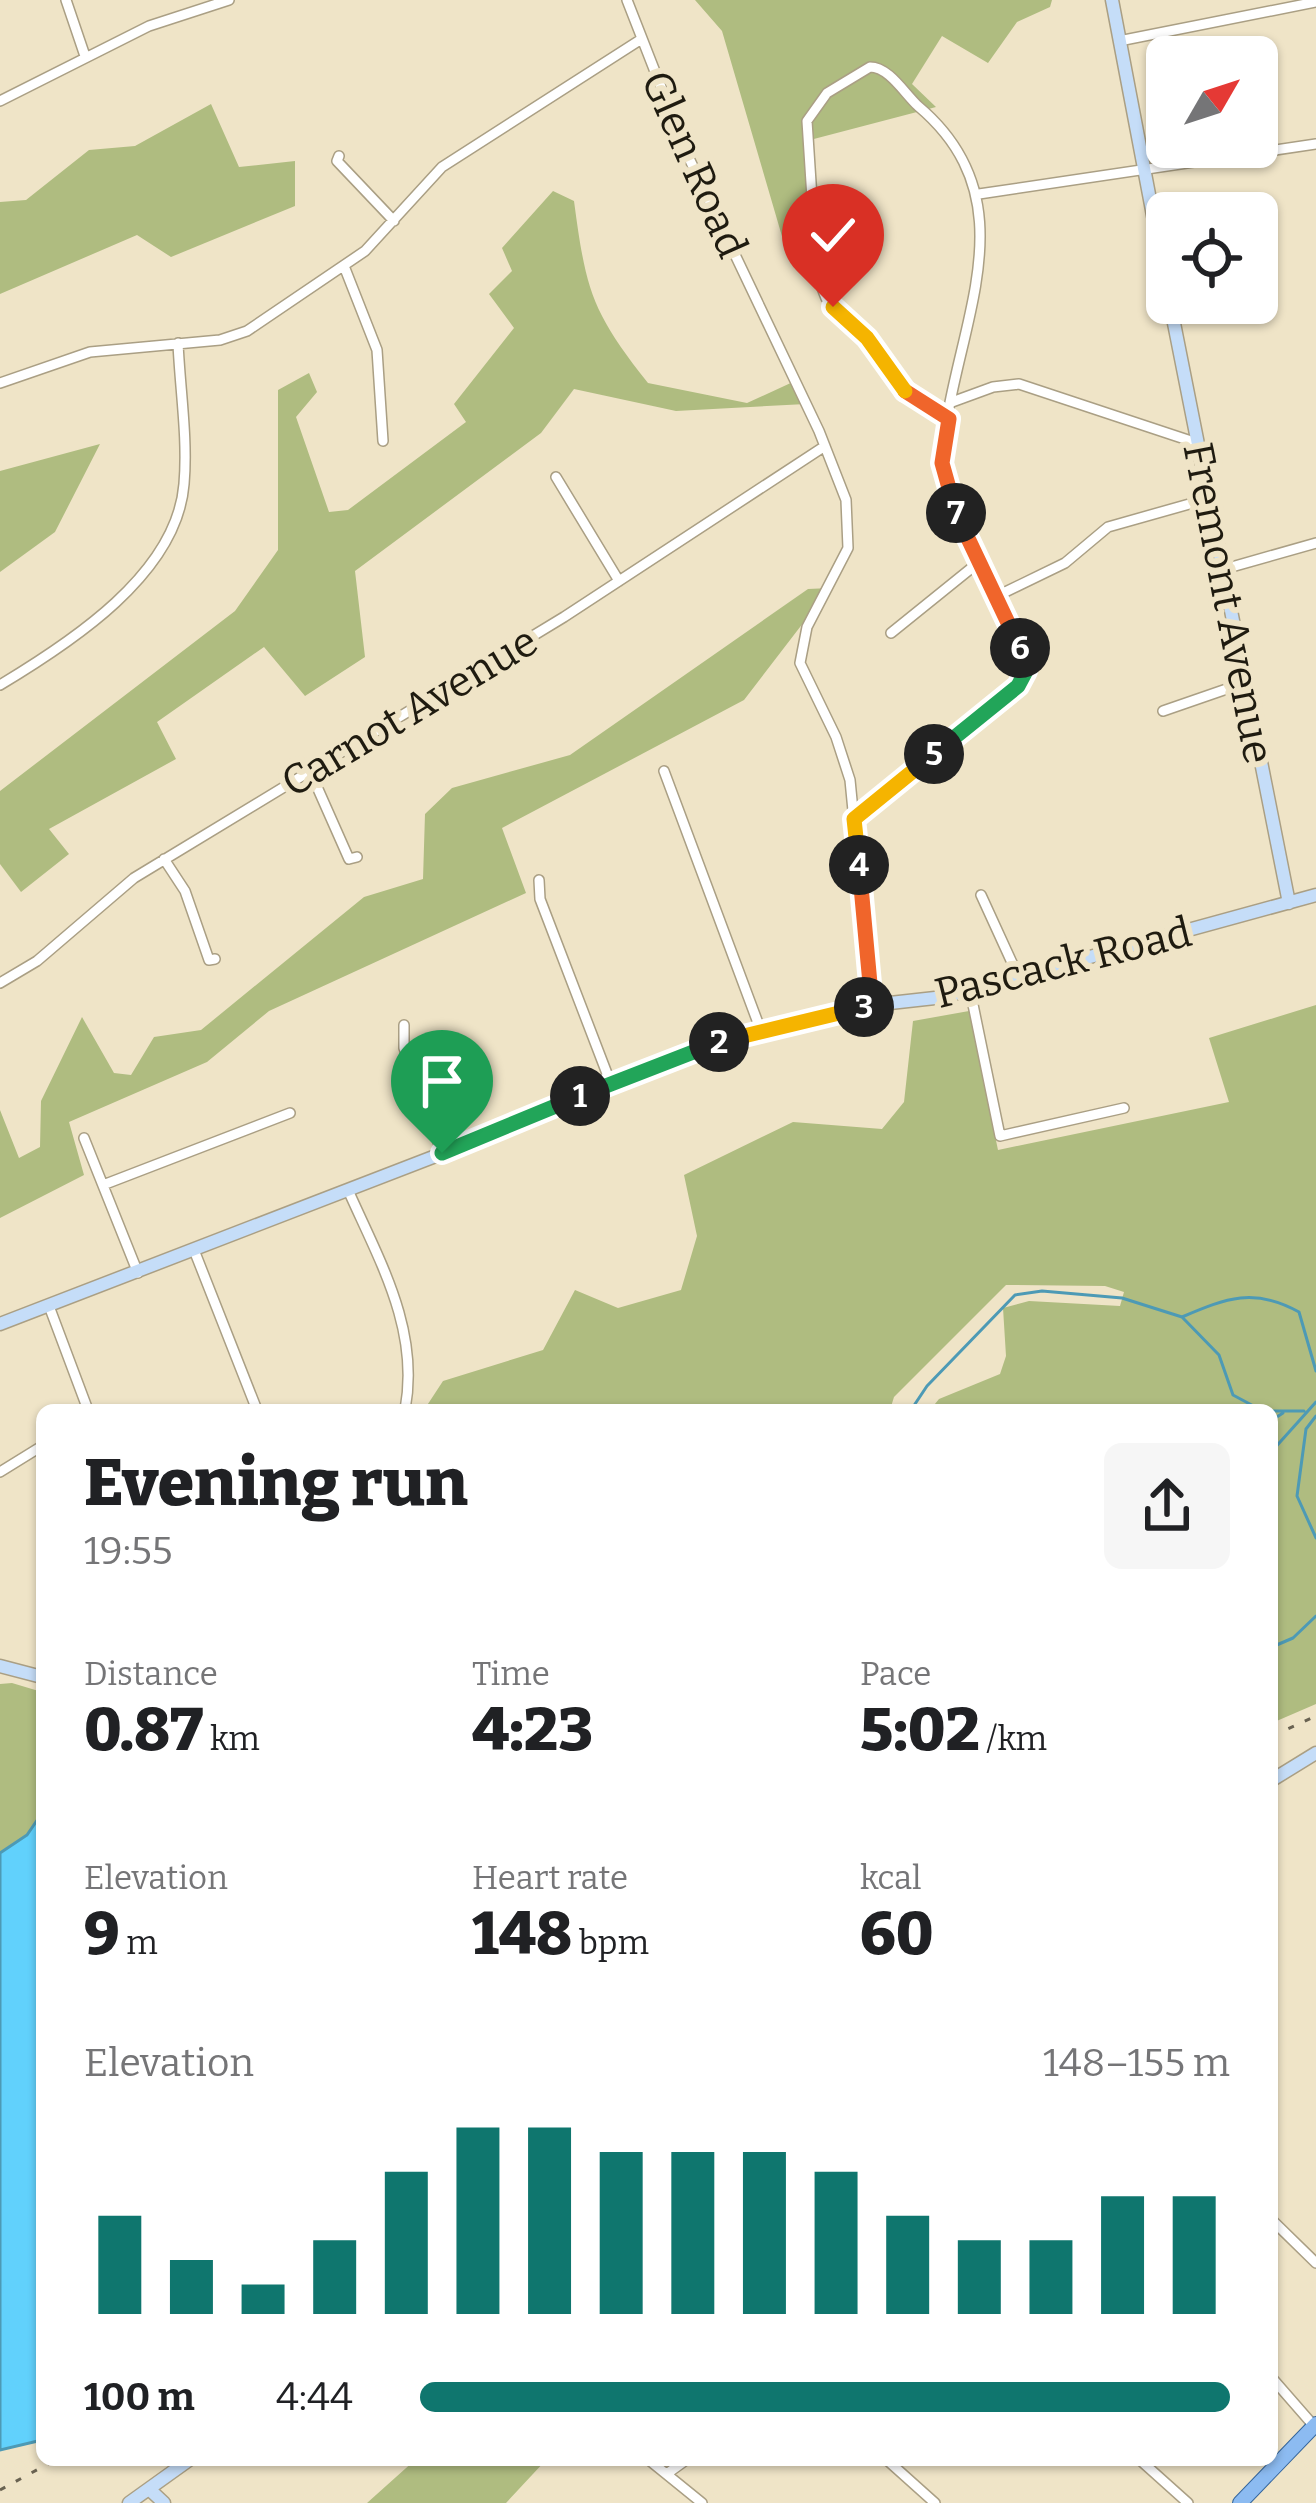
<!DOCTYPE html>
<html lang="en">
<head>
<meta charset="utf-8">
<style>
  :root { --surface:#fff; --page:#f6f6f6; --text:#202124; --muted:#757577; --accent:#0f766e }
  body { margin:0; font-family:Bitter,serif; background:var(--page); color:var(--text); height:100vh; display:flex; flex-direction:column; font-size:45px; white-space:nowrap }
  * { box-sizing:border-box; margin:0 }
  p { font-size:39px; color:var(--muted) }
  .icon { flex:none; width:66px; height:66px; fill:none; stroke:currentColor; stroke-width:2; stroke-linecap:round; stroke-linejoin:round }
  .map { position:relative; flex:1; overflow:hidden }
  .sheet { position:absolute; left:36px; top:1404px; width:1242px; height:1062px; display:flex; flex-direction:column; background:var(--surface); border-radius:18px; box-shadow:0 3px 9px #0004 }
  .sheet>* { flex:none }
  .needle { width:78px; rotate:51deg }
  .fabs { position:absolute; left:1146px; top:36px; display:grid; gap:24px }
  .fabs a { display:grid; place-items:center; width:132px; height:132px; border-radius:18px; background:var(--surface); box-shadow:0 3px 9px #0004; font-size:60px }
  .pin { position:absolute; display:grid; place-items:center; width:102px; height:102px; color:#fff; margin:-123px -51px; border-radius:50% 50% 50% 0; rotate:-45deg; box-shadow:0 0 12px #0007 }
  .pin .icon { rotate:45deg }
  .km { position:absolute; width:60px; height:60px; margin:-30px; border-radius:50%; background:#222; color:#fff; font-size:33px; line-height:60px; text-align:center }
  .round { display:grid; place-items:center; flex:none; width:126px; height:126px; border-radius:18px; background:var(--page) }
  .summary { display:flex; align-items:center; justify-content:space-between; height:204px; padding:0 48px }
  h1 { font-size:66px; font-weight:800; line-height:90px }
  .figures { display:grid; grid-template-columns:repeat(3,1fr); gap:18px; height:204px; padding:12px 48px }
  .figures div { display:grid; align-content:center }
  .figures b { font-size:60px; font-weight:800 }
  .figures small { font-size:33px; font-weight:400 }
  .figures p { font-size:33px }
  .chart { height:336px; padding:24px 48px }
  .chart p { display:flex; justify-content:space-between }
  .chart svg { width:100%; height:216px; margin-top:12px; stroke:var(--accent); stroke-width:6 }
  ul { padding:0 48px; list-style:none; font-size:39px }
  li { display:grid; grid-template-columns:192px 144px 1fr; align-items:center; height:90px }
  li i { height:30px; border-radius:15px; background:var(--accent) }
  .map>svg:first-child { display:block }
  .green { fill:#afbc80 }
  .water { fill:#61d1fc; stroke:#4d9ab5; stroke-width:3 }
  .lines { fill:none; stroke-linecap:round; stroke-linejoin:round }
  .stream { stroke:#4d9ab5; stroke-width:3 }
  .street-casing { stroke:#aa9f84; stroke-width:12 }
  .secondary-casing { stroke:#aa9f84; stroke-width:15 }
  .primary-casing { stroke:#34659c; stroke-width:16 }
  .street { stroke:#fff; stroke-width:9 }
  .secondary { stroke:#c5ddf8; stroke-width:12 }
  .primary { stroke:#8cbbf1; stroke-width:14 }
  .rail { stroke:#696251; stroke-width:3; stroke-dasharray:6 12; stroke-linecap:butt }
  .split-1-casing { stroke:#fff; stroke-width:24 }
  .split-2-casing { stroke:#fff; stroke-width:24 }
  .split-3-casing { stroke:#fff; stroke-width:24 }
  .split-4-casing { stroke:#fff; stroke-width:24 }
  .split-5-casing { stroke:#fff; stroke-width:24 }
  .split-6-casing { stroke:#fff; stroke-width:24 }
  .split-7-casing { stroke:#fff; stroke-width:24 }
  .split-8-casing { stroke:#fff; stroke-width:24 }
  .split-9-casing { stroke:#fff; stroke-width:24 }
  .split-1 { stroke:#22a559; stroke-width:15 }
  .split-2 { stroke:#22a559; stroke-width:15 }
  .split-3 { stroke:#f5b400; stroke-width:15 }
  .split-4 { stroke:#f0652b; stroke-width:15 }
  .split-5 { stroke:#f5b400; stroke-width:15 }
  .split-6 { stroke:#22a559; stroke-width:15 }
  .split-7 { stroke:#f0652b; stroke-width:15 }
  .split-8 { stroke:#f0652b; stroke-width:15 }
  .split-9 { stroke:#f5b400; stroke-width:15 }
  .labels { text-anchor:middle; stroke-width:12; stroke-linejoin:round; paint-order:stroke }
  .street-label { font-size:42px; fill:#1f1b10; stroke:#efe4c7 }
</style>
</head>
<body>
<div class="map">
<svg width="1316" height="2503" viewBox="0 0 1316 2503">
  <rect width="100%" height="100%" fill="#efe4c7"/>
  <path class="green" d="M695,0H1052L1050,7L1017,22L988,63L942,36L912,84L936,107L810,140L815,218L786,250L722,31Z
    M211,104L239,167L295,161V206L171,257L137,235L0,294V202L26,200L89,150L135,146Z
    M553,191L574,201C586,290 591,311 648,383L747,403L795,381L806,404L676,411L574,389L541,433L355,571L365,657L305,696L264,647L157,722L176,759L49,829L69,854L21,892L0,864V791L235,611L278,550V390L309,373L317,392L296,417L329,512L348,510L466,422L454,404L514,328L489,294L512,271L502,248Z
    M100,444L55,532L0,572V471Z
    M830,588L744,700L502,828L526,893L269,1011L207,1062L69,1122L84,1175L0,1218V1110L19,1158L40,1147L41,1101L82,1017L114,1073L131,1075L154,1037L201,1030L364,897L423,879L425,814L452,788L570,755L808,589Z
    M1316,1005V1704L1272,1723V1410H930L939,1399L1000,1374L1006,1356L1003,1308L1029,1301L1120,1306L1124,1292L1105,1286L1006,1285L894,1397L890,1410H424L443,1381L543,1350L575,1290L618,1308L681,1290L697,1236L684,1175L793,1122L882,1129L904,1102L913,1021L969,1011L998,1150L1229,1102L1209,1038Z
    M12,1683L42,1692V1813L27,1835L0,1853V1684Z
    M415,2460H546L506,2503H367Z"/>
  <path class="water" d="M42,1813V2440L0,2450V1853L27,1835Z"/>
  <g class="lines">
    <path class="stream" d="M1182,1317L1219,1355L1233,1395L1261,1410
      M911,1410L927,1386L1015,1295L1042,1291L1122,1298L1182,1317C1227,1298 1254,1287 1299,1312L1316,1371
      M1272,1411H1304
      M1316,1416L1306,1429L1297,1496L1316,1538
      M1272,1420L1283,1413
      M1272,1451L1316,1402
      M1272,1647L1293,1638L1316,1616"/>
    <g class="street-casing">
      <path id="street" d="M66,0L85,56
        M627,0L688,156L819,431L846,500L848,548L807,627L800,663L836,737L850,780L872,1005
        M1119,41L1316,2
        M0,101L149,26L229,0
        M339,156L337,161L394,221
        M979,194L1316,144
        M344,266L377,350L383,441
        M0,383L90,352L220,340L247,331L365,251L442,167L640,40
        M952,402L993,387L1019,384L1197,443
        M556,477L619,581
        M1221,570L1316,543
        M995,597L1065,563L1108,527L1207,499
        M891,633L979,562
        M0,685C70,643 177,574 184,484C188,439 180,389 178,343
        M1163,711L1244,683
        M310,771L349,859L357,857
        M664,771L761,1031
        M854,819L1018,686L1026,671L1023,655L948,496L942,463C948,335 1038,207 918,106C904,93 889,67 870,67L827,93L807,121L817,275L826,298L867,338L895,382L949,419
        M164,859L185,891L209,960L215,959
        M539,880L540,899L611,1084
        M981,895L1019,978
        M0,983L37,961L134,878L564,617L825,446
        M970,990L1000,1136L1124,1108
        M404,1025V1048L442,1153
        M84,1138L138,1273
        M103,1185L290,1113
        M348,1190C380,1262 420,1330 405,1410
        M194,1250L257,1410
        M49,1306L88,1410
        M0,1472L42,1446
        M1272,2220L1316,2263
        M1272,2378L1314,2426
        M649,2460L702,2503
        M887,2460L935,2503
        M1140,2460L1188,2503
        M668,2473L686,2460"/>
    </g>
    <g class="secondary-casing">
      <path id="secondary" d="M1112,0L1167,289
        M1170,303L1289,903
        M0,1324L472,1142L689,1051L872,1005L944,997L1316,895
        M0,1666L42,1677
        M1272,1780L1316,1753
        M149,2489L164,2503
        M129,2503L189,2460"/>
    </g>
    <g class="primary-casing">
      <path id="primary" d="M1240,2503L1316,2424"/>
    </g>
    <use href="#street" class="street"/>
    <use href="#secondary" class="secondary"/>
    <use href="#primary" class="primary"/>
    <path class="rail" d="M1272,1736L1316,1716
      M0,2490L55,2460"/>
  </g>
  <g class="lines">
    <g class="split-1-casing">
      <path id="split-1" d="M442,1153L580,1096"/>
    </g>
    <g class="split-2-casing">
      <path id="split-2" d="M580,1096L719,1042"/>
    </g>
    <g class="split-3-casing">
      <path id="split-3" d="M719,1042L864,1007"/>
    </g>
    <g class="split-4-casing">
      <path id="split-4" d="M859,865L872,1005L864,1007"/>
    </g>
    <g class="split-5-casing">
      <path id="split-5" d="M859,865L854,819L934,754"/>
    </g>
    <g class="split-6-casing">
      <path id="split-6" d="M934,754L1018,686L1026,671L1020,648"/>
    </g>
    <g class="split-7-casing">
      <path id="split-7" d="M956,513L1020,648"/>
    </g>
    <g class="split-8-casing">
      <path id="split-8" d="M905,391L949,419L942,463L956,513"/>
    </g>
    <g class="split-9-casing">
      <path id="split-9" d="M833,307L867,338L905,391"/>
    </g>
    <use href="#split-1" class="split-1"/>
    <use href="#split-2" class="split-2"/>
    <use href="#split-3" class="split-3"/>
    <use href="#split-4" class="split-4"/>
    <use href="#split-5" class="split-5"/>
    <use href="#split-6" class="split-6"/>
    <use href="#split-7" class="split-7"/>
    <use href="#split-8" class="split-8"/>
    <use href="#split-9" class="split-9"/>
  </g>
  <g class="labels">
    <g class="street-label">
      <text transform="translate(695 164) rotate(66)" y="15">Glen Road</text>
      <text transform="translate(1229 603) rotate(79)" y="15">Fremont Avenue</text>
      <text transform="translate(409 711) rotate(-31)" y="15">Carnot Avenue</text>
      <text transform="translate(1063 962) rotate(-14)" y="15">Pascack Road</text>
    </g>
  </g>
</svg>
<div class="fabs">
<a><svg class="needle" viewBox="-14 -14 28 28"><path d="M0-13l5 13h-10z" fill="#e53935"/><path d="M0 13l5-13h-10z" fill="#757577"/></svg></a>
<a><svg class="icon" aria-label="locate" viewBox="0 0 24 24"><circle cx="12" cy="12" r="6"/><path d="M12 2v4M12 18v4M2 12h4M18 12h4"/></svg></a>
</div>
<div class="pin" style="left:442px;top:1153px;background:#1e9e55"><svg class="icon" aria-label="arrive" viewBox="0 0 24 24"><path d="M6 21V4h12l-3 4 3 4H6"/></svg></div>
<div class="pin" style="left:833px;top:307px;background:#d93025"><svg class="icon" aria-label="check" viewBox="0 0 24 24"><path d="M5 12l5 5 9-10"/></svg></div>
<b class="km" style="left:580px;top:1096px">1</b>
<b class="km" style="left:719px;top:1042px">2</b>
<b class="km" style="left:864px;top:1007px">3</b>
<b class="km" style="left:859px;top:865px">4</b>
<b class="km" style="left:934px;top:754px">5</b>
<b class="km" style="left:1020px;top:648px">6</b>
<b class="km" style="left:956px;top:513px">7</b>
<section class="sheet">
<div class="summary"><div><h1>Evening run</h1><p>19:55</p></div><a class="round"><svg class="icon" aria-label="share" viewBox="0 0 24 24"><path d="M12 15V3M7 8l5-5 5 5M5 13v7h14v-7"/></svg></a></div>
<div class="figures">
<div><p>Distance</p><b>0.87<small> km</small></b></div>
<div><p>Time</p><b>4:23</b></div>
<div><p>Pace</p><b>5:02<small> /km</small></b></div>
</div>
<div class="figures">
<div><p>Elevation</p><b>9<small> m</small></b></div>
<div><p>Heart rate</p><b>148<small> bpm</small></b></div>
<div><p>kcal</p><b>60</b></div>
</div>
<div class="chart"><p><span>Elevation</span>148–155 m</p>
<svg viewBox="0 0 160 44" preserveAspectRatio="none"><path d="M5 44V24M15 44V33M25 44V38M35 44V29M45 44V15M55 44V6M65 44V6M75 44V11M85 44V11M95 44V11M105 44V15M115 44V24M125 44V29M135 44V29M145 44V20M155 44V20"/></svg>
</div>
<ul>
<li><b>100 m</b>4:44<i style="width:100%"></i></li>
</ul>
</section>
</div>
</body>
</html>
